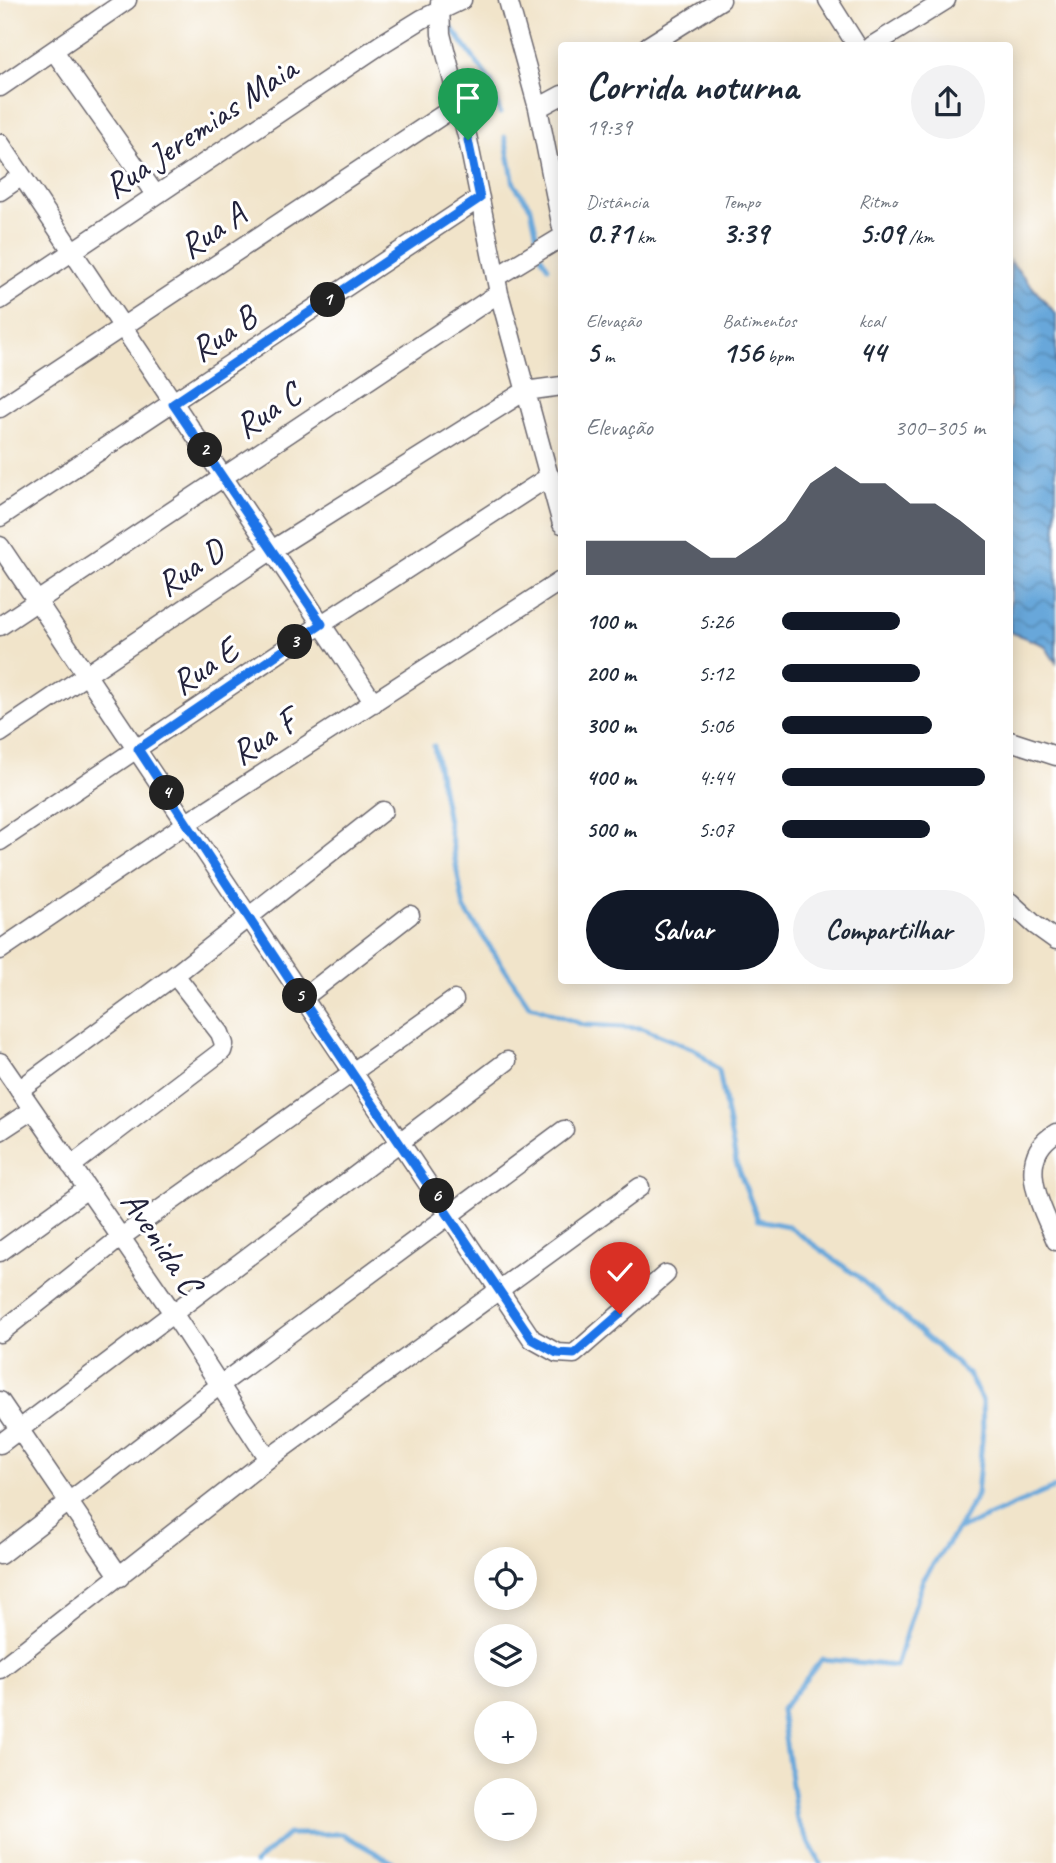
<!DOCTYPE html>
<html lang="pt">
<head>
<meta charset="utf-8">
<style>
  :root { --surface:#fff; --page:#f2f2f3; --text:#1f2937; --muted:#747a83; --accent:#111827 }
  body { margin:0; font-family:Caveat,sans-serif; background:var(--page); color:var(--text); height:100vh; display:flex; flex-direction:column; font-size:26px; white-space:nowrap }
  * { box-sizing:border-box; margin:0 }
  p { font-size:23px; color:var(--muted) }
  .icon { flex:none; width:38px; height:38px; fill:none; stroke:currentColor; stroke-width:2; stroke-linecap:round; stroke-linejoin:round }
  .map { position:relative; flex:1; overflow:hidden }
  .drawer { position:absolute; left:558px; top:42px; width:455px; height:942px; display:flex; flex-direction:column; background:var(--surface); border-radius:7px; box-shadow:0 4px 18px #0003 }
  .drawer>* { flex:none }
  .buttons { position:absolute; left:474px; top:1547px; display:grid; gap:14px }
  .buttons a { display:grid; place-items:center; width:63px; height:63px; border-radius:50%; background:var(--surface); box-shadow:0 4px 18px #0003; font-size:35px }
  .pin { position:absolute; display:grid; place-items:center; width:60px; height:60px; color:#fff; margin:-72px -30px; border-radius:50% 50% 50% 0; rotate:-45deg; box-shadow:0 0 7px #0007 }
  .pin .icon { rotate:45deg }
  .km { position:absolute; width:35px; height:35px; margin:-18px; border-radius:50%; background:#222; color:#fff; font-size:19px; line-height:35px; text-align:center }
  .round { display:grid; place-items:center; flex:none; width:74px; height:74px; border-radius:37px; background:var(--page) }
  .overview { display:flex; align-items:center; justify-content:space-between; height:119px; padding:0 28px }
  h1 { font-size:38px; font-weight:800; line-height:52px }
  .stats { display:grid; grid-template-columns:repeat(3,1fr); gap:10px; height:119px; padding:7px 28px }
  .stats div { display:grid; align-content:center }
  .stats b { font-size:30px; font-weight:800 }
  .stats small { font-size:19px; font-weight:400 }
  .stats p { font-size:19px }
  .chart { height:196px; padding:14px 28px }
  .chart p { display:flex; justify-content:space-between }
  .chart svg { width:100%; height:126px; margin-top:7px; fill:var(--accent); opacity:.7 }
  .primary-button { display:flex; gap:14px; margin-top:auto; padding:14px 28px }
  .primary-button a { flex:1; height:80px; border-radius:42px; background:var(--accent); color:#fff; font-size:28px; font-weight:800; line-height:80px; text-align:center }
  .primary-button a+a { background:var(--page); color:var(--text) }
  ul { padding:0 28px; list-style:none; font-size:23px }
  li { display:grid; grid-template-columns:112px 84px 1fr; align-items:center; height:52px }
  li i { height:18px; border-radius:9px; background:var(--accent) }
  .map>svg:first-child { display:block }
  .water { fill:url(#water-waves); stroke:#45648a; stroke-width:2 }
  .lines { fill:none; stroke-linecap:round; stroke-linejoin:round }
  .stream { stroke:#68a7da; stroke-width:5 }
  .street-casing { stroke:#6a666d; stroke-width:21 }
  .street { stroke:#fff; stroke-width:18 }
  .route-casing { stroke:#fff; stroke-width:14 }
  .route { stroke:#1a73e8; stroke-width:9 }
  .labels { text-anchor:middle; stroke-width:6; stroke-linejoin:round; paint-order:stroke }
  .street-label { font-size:35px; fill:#22223b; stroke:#fff }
</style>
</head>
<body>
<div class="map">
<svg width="1056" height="1863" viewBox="0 0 1056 1863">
  <defs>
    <pattern id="water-waves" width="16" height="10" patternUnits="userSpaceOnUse" patternTransform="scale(1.75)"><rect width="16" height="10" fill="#68a7da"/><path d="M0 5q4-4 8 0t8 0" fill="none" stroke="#5588b2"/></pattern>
  </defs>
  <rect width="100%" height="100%" fill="#fff"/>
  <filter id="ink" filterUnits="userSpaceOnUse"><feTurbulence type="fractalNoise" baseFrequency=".0143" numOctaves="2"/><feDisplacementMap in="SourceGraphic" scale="14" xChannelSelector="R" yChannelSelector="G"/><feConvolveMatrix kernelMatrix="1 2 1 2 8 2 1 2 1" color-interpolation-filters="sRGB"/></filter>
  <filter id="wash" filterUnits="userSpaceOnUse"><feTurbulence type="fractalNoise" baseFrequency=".00686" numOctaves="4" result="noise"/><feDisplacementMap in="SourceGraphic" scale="28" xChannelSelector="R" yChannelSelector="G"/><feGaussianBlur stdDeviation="1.57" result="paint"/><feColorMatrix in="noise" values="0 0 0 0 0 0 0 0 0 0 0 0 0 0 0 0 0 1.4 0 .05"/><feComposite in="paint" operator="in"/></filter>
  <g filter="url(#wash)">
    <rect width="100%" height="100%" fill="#f1e4ca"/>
    <path class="water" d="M1010,261L1056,314V663L1044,645L1010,632Z"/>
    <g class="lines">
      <path class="stream" d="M448,23L491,82L500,113
        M505,137L514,184L531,208L539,246
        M541,256L548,267
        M434,746L464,908L529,1005L584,1025L641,1028L696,1050L719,1071L736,1162L758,1220L788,1226L857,1276L968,1374L982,1400L983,1429L977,1494L957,1530
        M255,1863L288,1834H342L394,1863
        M820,1863L797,1820L781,1710L822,1659L896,1666L923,1579L957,1530L1056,1487"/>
    </g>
  </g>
  <g filter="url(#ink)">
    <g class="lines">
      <g class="street-casing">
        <path id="street" d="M508,0L538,108L562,228
          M828,0L857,46
          M440,3L441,34L468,140L499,293L562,524
          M648,46L721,0
          M872,46L946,0
          M54,51L155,194
          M0,87L127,0
          M538,108L562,95
          M0,143L374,703
          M0,191L22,176
          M496,277L562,237
          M0,300L380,45L422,19L462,0
          M0,408L459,104
          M0,517L480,198
          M0,546L532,1339L557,1353L574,1354L666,1274
          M0,626L499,293
          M0,733L272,550L525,391L562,386
          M1010,741L1056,756
          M0,841L322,624L550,476
          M1010,902L1035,925L1056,940
          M0,950L187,823L562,580
          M302,999L410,915
          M0,1062L173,1313L268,1459
          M19,1090L175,975L383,811
          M0,1131L32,1110
          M1056,1133C1013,1158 1042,1207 1056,1241
          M71,1166L222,1051L224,1044L220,1033L175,975
          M0,1252L87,1189
          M0,1333L120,1238L454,1000
          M0,1401L120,1577
          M0,1444L507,1061
          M0,1555L220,1385L564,1130
          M0,1669L268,1459L640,1187"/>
      </g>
      <use href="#street" class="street"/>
    </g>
  </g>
  <g class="lines" filter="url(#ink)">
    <g class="route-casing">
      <path id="route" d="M468,140L480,198L173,404L322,624L138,749L302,999L532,1339L557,1353L574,1354L620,1314"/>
    </g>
    <use href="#route" class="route"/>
  </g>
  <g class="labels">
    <g class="street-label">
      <text transform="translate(200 127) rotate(-34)" y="12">Rua Jeremias Maia</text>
      <text transform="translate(212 230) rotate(-34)" y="12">Rua A</text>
      <text transform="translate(223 333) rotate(-34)" y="12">Rua B</text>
      <text transform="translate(267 410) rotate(-34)" y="12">Rua C</text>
      <text transform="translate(190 567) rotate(-34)" y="12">Rua D</text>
      <text transform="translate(204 666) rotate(-34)" y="12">Rua E</text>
      <text transform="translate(263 737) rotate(-33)" y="12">Rua F</text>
      <text transform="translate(162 1242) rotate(56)" y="12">Avenida C</text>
    </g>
  </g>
</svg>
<div class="buttons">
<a><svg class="icon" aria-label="locate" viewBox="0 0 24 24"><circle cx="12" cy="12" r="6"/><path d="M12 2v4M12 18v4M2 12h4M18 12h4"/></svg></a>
<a><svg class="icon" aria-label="layers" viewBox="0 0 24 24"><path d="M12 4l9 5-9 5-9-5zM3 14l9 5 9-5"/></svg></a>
<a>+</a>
<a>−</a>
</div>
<div class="pin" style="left:468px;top:140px;background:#1e9e55"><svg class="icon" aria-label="arrive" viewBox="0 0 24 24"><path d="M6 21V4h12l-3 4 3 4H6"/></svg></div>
<div class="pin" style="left:620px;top:1314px;background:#d93025"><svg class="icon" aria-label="check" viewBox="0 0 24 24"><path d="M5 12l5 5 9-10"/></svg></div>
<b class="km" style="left:328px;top:300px">1</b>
<b class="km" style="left:205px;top:450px">2</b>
<b class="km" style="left:295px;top:642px">3</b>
<b class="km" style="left:167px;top:793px">4</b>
<b class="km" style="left:300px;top:996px">5</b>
<b class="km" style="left:437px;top:1196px">6</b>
<section class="drawer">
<div class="overview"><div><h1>Corrida noturna</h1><p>19:39</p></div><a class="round"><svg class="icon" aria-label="share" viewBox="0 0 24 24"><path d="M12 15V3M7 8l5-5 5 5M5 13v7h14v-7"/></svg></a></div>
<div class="stats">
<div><p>Distância</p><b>0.71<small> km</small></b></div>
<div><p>Tempo</p><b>3:39</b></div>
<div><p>Ritmo</p><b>5:09<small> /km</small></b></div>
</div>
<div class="stats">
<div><p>Elevação</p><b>5<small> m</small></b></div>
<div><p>Batimentos</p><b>156<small> bpm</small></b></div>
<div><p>kcal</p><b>44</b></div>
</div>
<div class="chart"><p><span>Elevação</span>300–305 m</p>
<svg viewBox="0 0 160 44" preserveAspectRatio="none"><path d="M0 44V32L10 32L20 32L30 32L40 32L50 38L60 38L70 32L80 25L90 12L100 6L110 12L120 12L130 19L140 19L150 25L160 32V44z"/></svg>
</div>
<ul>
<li><b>100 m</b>5:26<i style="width:58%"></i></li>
<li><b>200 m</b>5:12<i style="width:68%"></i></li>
<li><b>300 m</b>5:06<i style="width:74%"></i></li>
<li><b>400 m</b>4:44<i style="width:100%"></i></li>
<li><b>500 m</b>5:07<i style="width:73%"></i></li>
</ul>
<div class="primary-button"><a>Salvar</a><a>Compartilhar</a></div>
</section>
</div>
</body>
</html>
